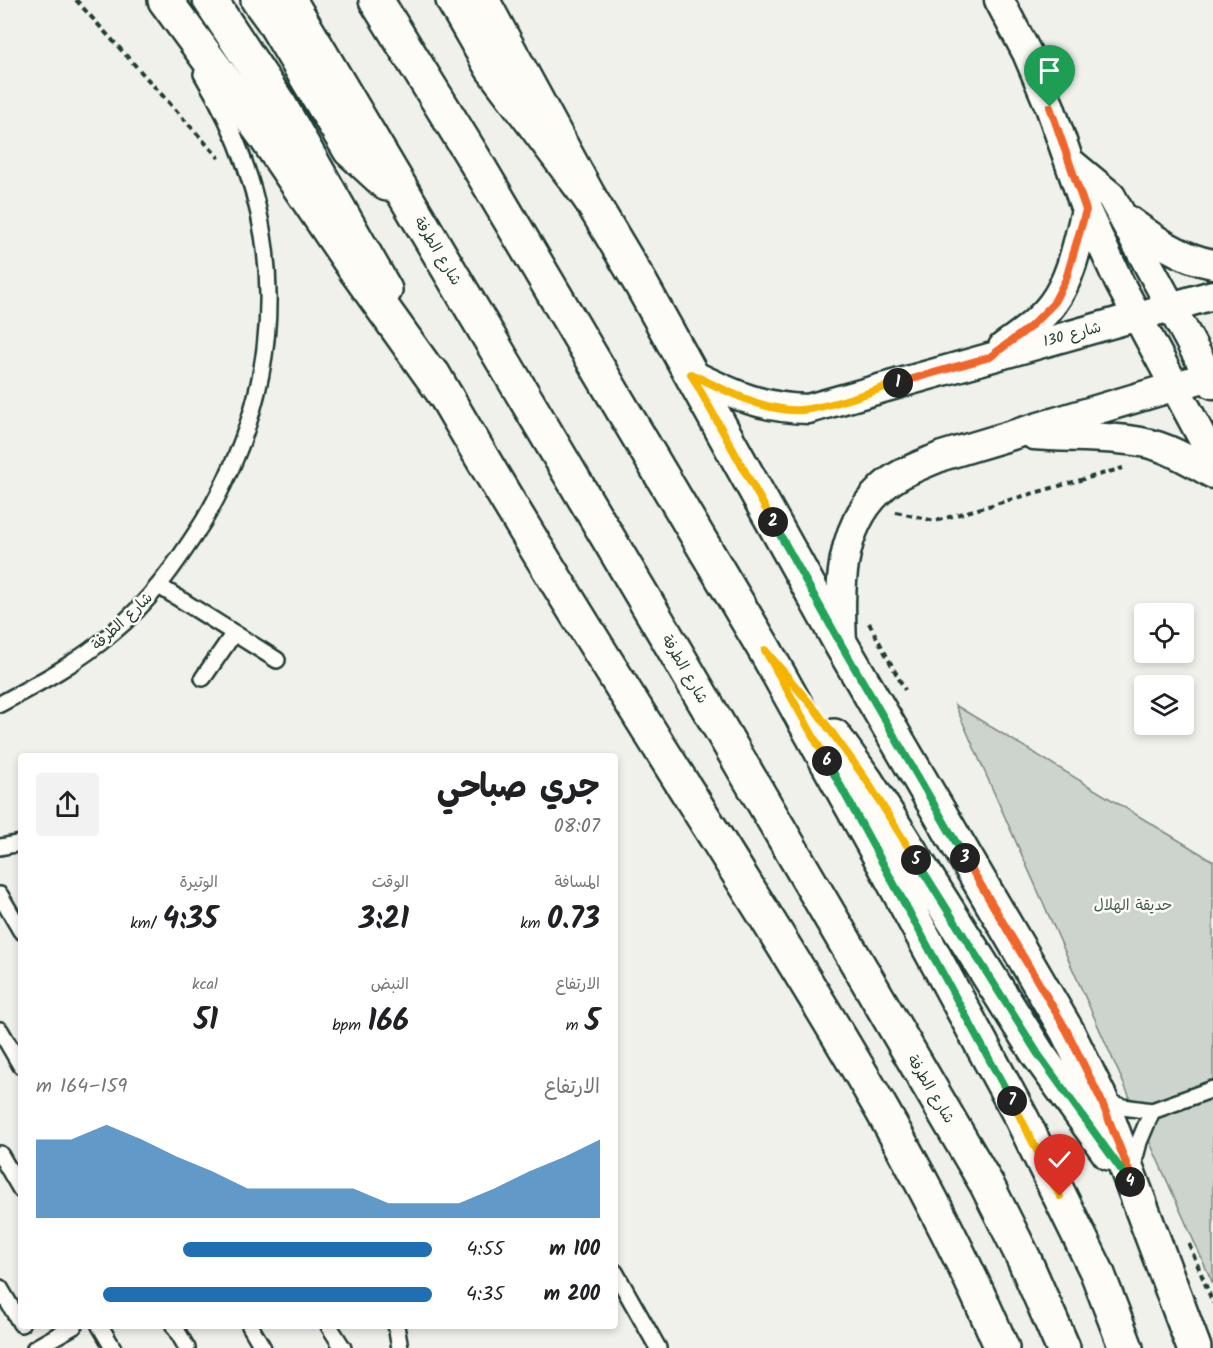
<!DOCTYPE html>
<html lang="ar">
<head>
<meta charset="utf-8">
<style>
  :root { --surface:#fff; --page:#f2f2f2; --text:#202124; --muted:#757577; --accent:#1f6fb2 }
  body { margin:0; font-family:Kalam,"Playpen Sans Arabic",sans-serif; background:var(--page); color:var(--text); direction:rtl; height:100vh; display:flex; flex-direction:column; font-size:22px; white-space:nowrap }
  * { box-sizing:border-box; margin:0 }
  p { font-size:20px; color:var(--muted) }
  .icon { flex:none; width:33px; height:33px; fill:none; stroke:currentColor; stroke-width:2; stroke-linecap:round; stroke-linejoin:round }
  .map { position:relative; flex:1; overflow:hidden; direction:ltr }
  .drawer { position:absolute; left:18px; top:753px; width:600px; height:576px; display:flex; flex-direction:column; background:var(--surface); border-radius:6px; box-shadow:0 3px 9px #0003; direction:rtl }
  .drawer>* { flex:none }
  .fabs { position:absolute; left:1134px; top:603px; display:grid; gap:12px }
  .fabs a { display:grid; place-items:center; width:60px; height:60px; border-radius:6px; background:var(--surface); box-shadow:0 3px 9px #0003; font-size:30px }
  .pin { position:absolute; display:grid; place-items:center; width:51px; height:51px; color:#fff; margin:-62px -26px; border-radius:50% 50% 50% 0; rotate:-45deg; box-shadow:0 0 6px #0007 }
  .pin .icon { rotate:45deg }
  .km { position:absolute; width:30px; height:30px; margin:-15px; border-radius:50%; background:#222; color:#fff; font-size:16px; line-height:30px; text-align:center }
  .round { display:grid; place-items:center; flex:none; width:63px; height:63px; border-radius:6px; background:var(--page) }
  .summary { display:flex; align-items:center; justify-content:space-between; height:102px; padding:0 18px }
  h1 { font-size:33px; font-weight:700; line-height:45px }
  .metrics { display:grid; grid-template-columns:repeat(3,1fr); gap:9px; height:102px; padding:6px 18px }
  .metrics div { display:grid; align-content:center }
  .metrics b { font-size:30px; font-weight:700 }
  .metrics small { font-size:16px; font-weight:400 }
  .metrics p { font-size:16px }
  .chart { height:168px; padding:12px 18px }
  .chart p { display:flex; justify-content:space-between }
  .chart svg { width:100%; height:108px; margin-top:6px; fill:var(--accent); opacity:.7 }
  ul { padding:0 18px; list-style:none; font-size:20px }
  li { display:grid; grid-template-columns:96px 72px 1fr; align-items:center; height:45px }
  li i { height:15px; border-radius:8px; background:var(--accent) }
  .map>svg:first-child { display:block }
  .green { fill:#cdd3cd; stroke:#768880; stroke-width:1.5 }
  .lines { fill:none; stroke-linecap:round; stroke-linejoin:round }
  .lane-casing { stroke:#1f3d34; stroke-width:20 }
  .street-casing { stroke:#1f3d34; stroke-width:33 }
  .secondary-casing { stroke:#1f3d34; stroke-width:38 }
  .highway-casing { stroke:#1f3d34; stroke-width:38 }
  .path { stroke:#1f3d34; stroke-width:4; stroke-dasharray:6 4.5; stroke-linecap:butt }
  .lane { stroke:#fdfcf7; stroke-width:15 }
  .street { stroke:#fdfcf7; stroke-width:28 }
  .secondary { stroke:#fdfcf7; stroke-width:33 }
  .highway { stroke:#fdfcf7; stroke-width:33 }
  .split-1-casing { stroke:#fff; stroke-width:12 }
  .split-2-casing { stroke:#fff; stroke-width:12 }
  .split-3-casing { stroke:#fff; stroke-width:12 }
  .split-4-casing { stroke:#fff; stroke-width:12 }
  .split-5-casing { stroke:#fff; stroke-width:12 }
  .split-6-casing { stroke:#fff; stroke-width:12 }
  .split-7-casing { stroke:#fff; stroke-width:12 }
  .split-8-casing { stroke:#fff; stroke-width:12 }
  .split-1 { stroke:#f0652b; stroke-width:8 }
  .split-2 { stroke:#f5b400; stroke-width:8 }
  .split-3 { stroke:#22a559; stroke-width:8 }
  .split-4 { stroke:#f0652b; stroke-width:8 }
  .split-5 { stroke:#22a559; stroke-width:8 }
  .split-6 { stroke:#f5b400; stroke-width:8 }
  .split-7 { stroke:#22a559; stroke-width:8 }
  .split-8 { stroke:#f5b400; stroke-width:8 }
  .labels { text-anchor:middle; stroke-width:5; stroke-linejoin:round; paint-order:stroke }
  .street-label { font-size:15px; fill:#1f3d34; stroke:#fdfcf7 }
  .park-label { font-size:15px; fill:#425b53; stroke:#fdfcf7 }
</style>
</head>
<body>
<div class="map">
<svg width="1213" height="1348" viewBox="0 0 1213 1348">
  <rect width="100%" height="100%" fill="#f0f1eb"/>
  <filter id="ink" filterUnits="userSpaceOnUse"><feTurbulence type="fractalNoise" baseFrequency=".0167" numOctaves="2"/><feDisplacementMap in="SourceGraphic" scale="12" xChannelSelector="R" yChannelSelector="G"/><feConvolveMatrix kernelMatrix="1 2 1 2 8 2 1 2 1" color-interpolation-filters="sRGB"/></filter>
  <g filter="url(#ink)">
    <path class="green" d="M955,705L1213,861V1284Z"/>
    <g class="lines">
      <g class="lane-casing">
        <path id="lane" d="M159,586L277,660
          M203,678L234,633
          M0,704C39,683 77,663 111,634C149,603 177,563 203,522C290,376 290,220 202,74
          M0,847L21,843
          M0,895L21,931
          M0,1030L21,1066
          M1101,1100L1123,1107L1152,1111L1213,1089
          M0,1154L21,1190
          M1132,1169L1139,1142L1152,1111
          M615,1272L658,1348
          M0,1288L21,1324
          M100,1326L113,1348
          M174,1326L187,1348
          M250,1326L263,1348
          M329,1326L343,1348
          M396,1326L400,1348
          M35,1348L74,1326"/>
      </g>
      <g class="street-casing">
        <path id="street" d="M999,0L1027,53L1050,107L1086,210L1119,282L1213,458
          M1070,162L1111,196L1213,384
          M1128,220C1154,239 1180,258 1213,264
          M1003,347C1021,334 1040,321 1053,303C1072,277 1078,241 1086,210
          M691,374C733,394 760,408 808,409L1213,295
          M1034,435C1069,438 1106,435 1141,442C1166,446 1191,461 1213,474
          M842,646C840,591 837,530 881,489C897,473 922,465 942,456L1213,375"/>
      </g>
      <g class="secondary-casing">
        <path id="secondary" d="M210,0L279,104L385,290
          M258,0L272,19L350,150L387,184
          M289,0L671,644L987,1185L1024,1259L1063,1348
          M376,0L470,152L765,650L884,864L1022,1119L1097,1272L1126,1348
          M453,0L492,68L589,197L641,284L842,646L1067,1031L1101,1100L1194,1348
          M433,374C532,546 639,714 744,882C838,1032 932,1185 1002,1348
          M834,736L866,781L1038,1054L1109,1153"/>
      </g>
      <g class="highway-casing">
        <path id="highway" d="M165,0L267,139L357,272L447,398
          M482,0L589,197"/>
      </g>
      <path class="path" d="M76,0L219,158
        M896,512L935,521L1123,468
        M869,623L905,690
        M1189,1244L1213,1303"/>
      <use href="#lane" class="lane"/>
      <use href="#street" class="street"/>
      <use href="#secondary" class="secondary"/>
      <use href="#highway" class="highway"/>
    </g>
  </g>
  <g class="lines" filter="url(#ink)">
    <g class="split-1-casing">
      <path id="split-1" d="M898,383L990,357L1030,327L1053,304L1066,279L1086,210L1050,107"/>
    </g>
    <g class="split-2-casing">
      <path id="split-2" d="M773,522L691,374C725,390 771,416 809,409C839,404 869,392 898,383"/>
    </g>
    <g class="split-3-casing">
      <path id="split-3" d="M773,522L842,646L965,858"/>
    </g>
    <g class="split-4-casing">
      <path id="split-4" d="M965,858L1067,1031L1101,1100L1137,1191L1130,1182"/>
    </g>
    <g class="split-5-casing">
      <path id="split-5" d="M916,860L1038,1054L1130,1182"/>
    </g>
    <g class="split-6-casing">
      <path id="split-6" d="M827,761L765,650L817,712L867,781L916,860"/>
    </g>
    <g class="split-7-casing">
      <path id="split-7" d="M827,761L1012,1101"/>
    </g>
    <g class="split-8-casing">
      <path id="split-8" d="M1012,1101L1060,1196"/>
    </g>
    <use href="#split-1" class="split-1"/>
    <use href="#split-2" class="split-2"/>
    <use href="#split-3" class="split-3"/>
    <use href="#split-4" class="split-4"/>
    <use href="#split-5" class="split-5"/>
    <use href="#split-6" class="split-6"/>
    <use href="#split-7" class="split-7"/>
    <use href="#split-8" class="split-8"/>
  </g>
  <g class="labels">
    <g class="street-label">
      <text transform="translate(438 251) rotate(59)" y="5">شارع الطرفة</text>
      <text transform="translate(1072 334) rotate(-15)" y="5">شارع 130</text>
      <text transform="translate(122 621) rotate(-43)" y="5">شارع الطرفة</text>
      <text transform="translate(685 669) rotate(60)" y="5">شارع الطرفة</text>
      <text transform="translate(931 1089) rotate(59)" y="5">شارع الطرفة</text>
    </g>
    <g class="park-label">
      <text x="1133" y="910">حديقة الهلال</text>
    </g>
  </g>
</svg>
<div class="fabs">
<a><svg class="icon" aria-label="locate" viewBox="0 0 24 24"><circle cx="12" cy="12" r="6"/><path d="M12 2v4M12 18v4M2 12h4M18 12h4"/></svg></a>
<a><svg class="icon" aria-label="layers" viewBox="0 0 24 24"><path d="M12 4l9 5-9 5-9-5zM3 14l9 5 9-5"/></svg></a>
</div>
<div class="pin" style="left:1050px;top:107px;background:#1e9e55"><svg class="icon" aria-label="arrive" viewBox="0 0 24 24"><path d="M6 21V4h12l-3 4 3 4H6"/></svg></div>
<div class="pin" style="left:1060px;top:1196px;background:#d93025"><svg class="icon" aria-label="check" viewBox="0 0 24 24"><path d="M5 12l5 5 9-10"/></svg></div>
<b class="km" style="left:898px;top:383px">1</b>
<b class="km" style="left:773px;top:522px">2</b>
<b class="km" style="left:965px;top:858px">3</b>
<b class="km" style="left:1130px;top:1182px">4</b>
<b class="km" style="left:916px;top:860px">5</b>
<b class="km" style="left:827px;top:761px">6</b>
<b class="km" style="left:1012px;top:1101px">7</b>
<section class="drawer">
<div class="summary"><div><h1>جري صباحي</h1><p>08:07</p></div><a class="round"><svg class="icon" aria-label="share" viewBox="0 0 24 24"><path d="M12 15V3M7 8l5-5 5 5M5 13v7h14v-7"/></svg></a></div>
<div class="metrics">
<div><p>المسافة</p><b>0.73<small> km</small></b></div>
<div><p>الوقت</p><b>3:21</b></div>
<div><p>الوتيرة</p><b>4:35<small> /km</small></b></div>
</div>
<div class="metrics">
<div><p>الارتفاع</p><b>5<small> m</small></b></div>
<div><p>النبض</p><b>166<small> bpm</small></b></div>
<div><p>kcal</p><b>51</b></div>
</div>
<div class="chart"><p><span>الارتفاع</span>159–164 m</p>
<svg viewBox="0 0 160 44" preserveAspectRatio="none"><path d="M0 44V12L10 12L20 6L30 12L40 19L50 25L60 32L70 32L80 32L90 32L100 38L110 38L120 38L130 32L140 25L150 19L160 12V44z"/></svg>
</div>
<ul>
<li><b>100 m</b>4:55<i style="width:63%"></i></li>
<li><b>200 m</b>4:35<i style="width:83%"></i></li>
</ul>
</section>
</div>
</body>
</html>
